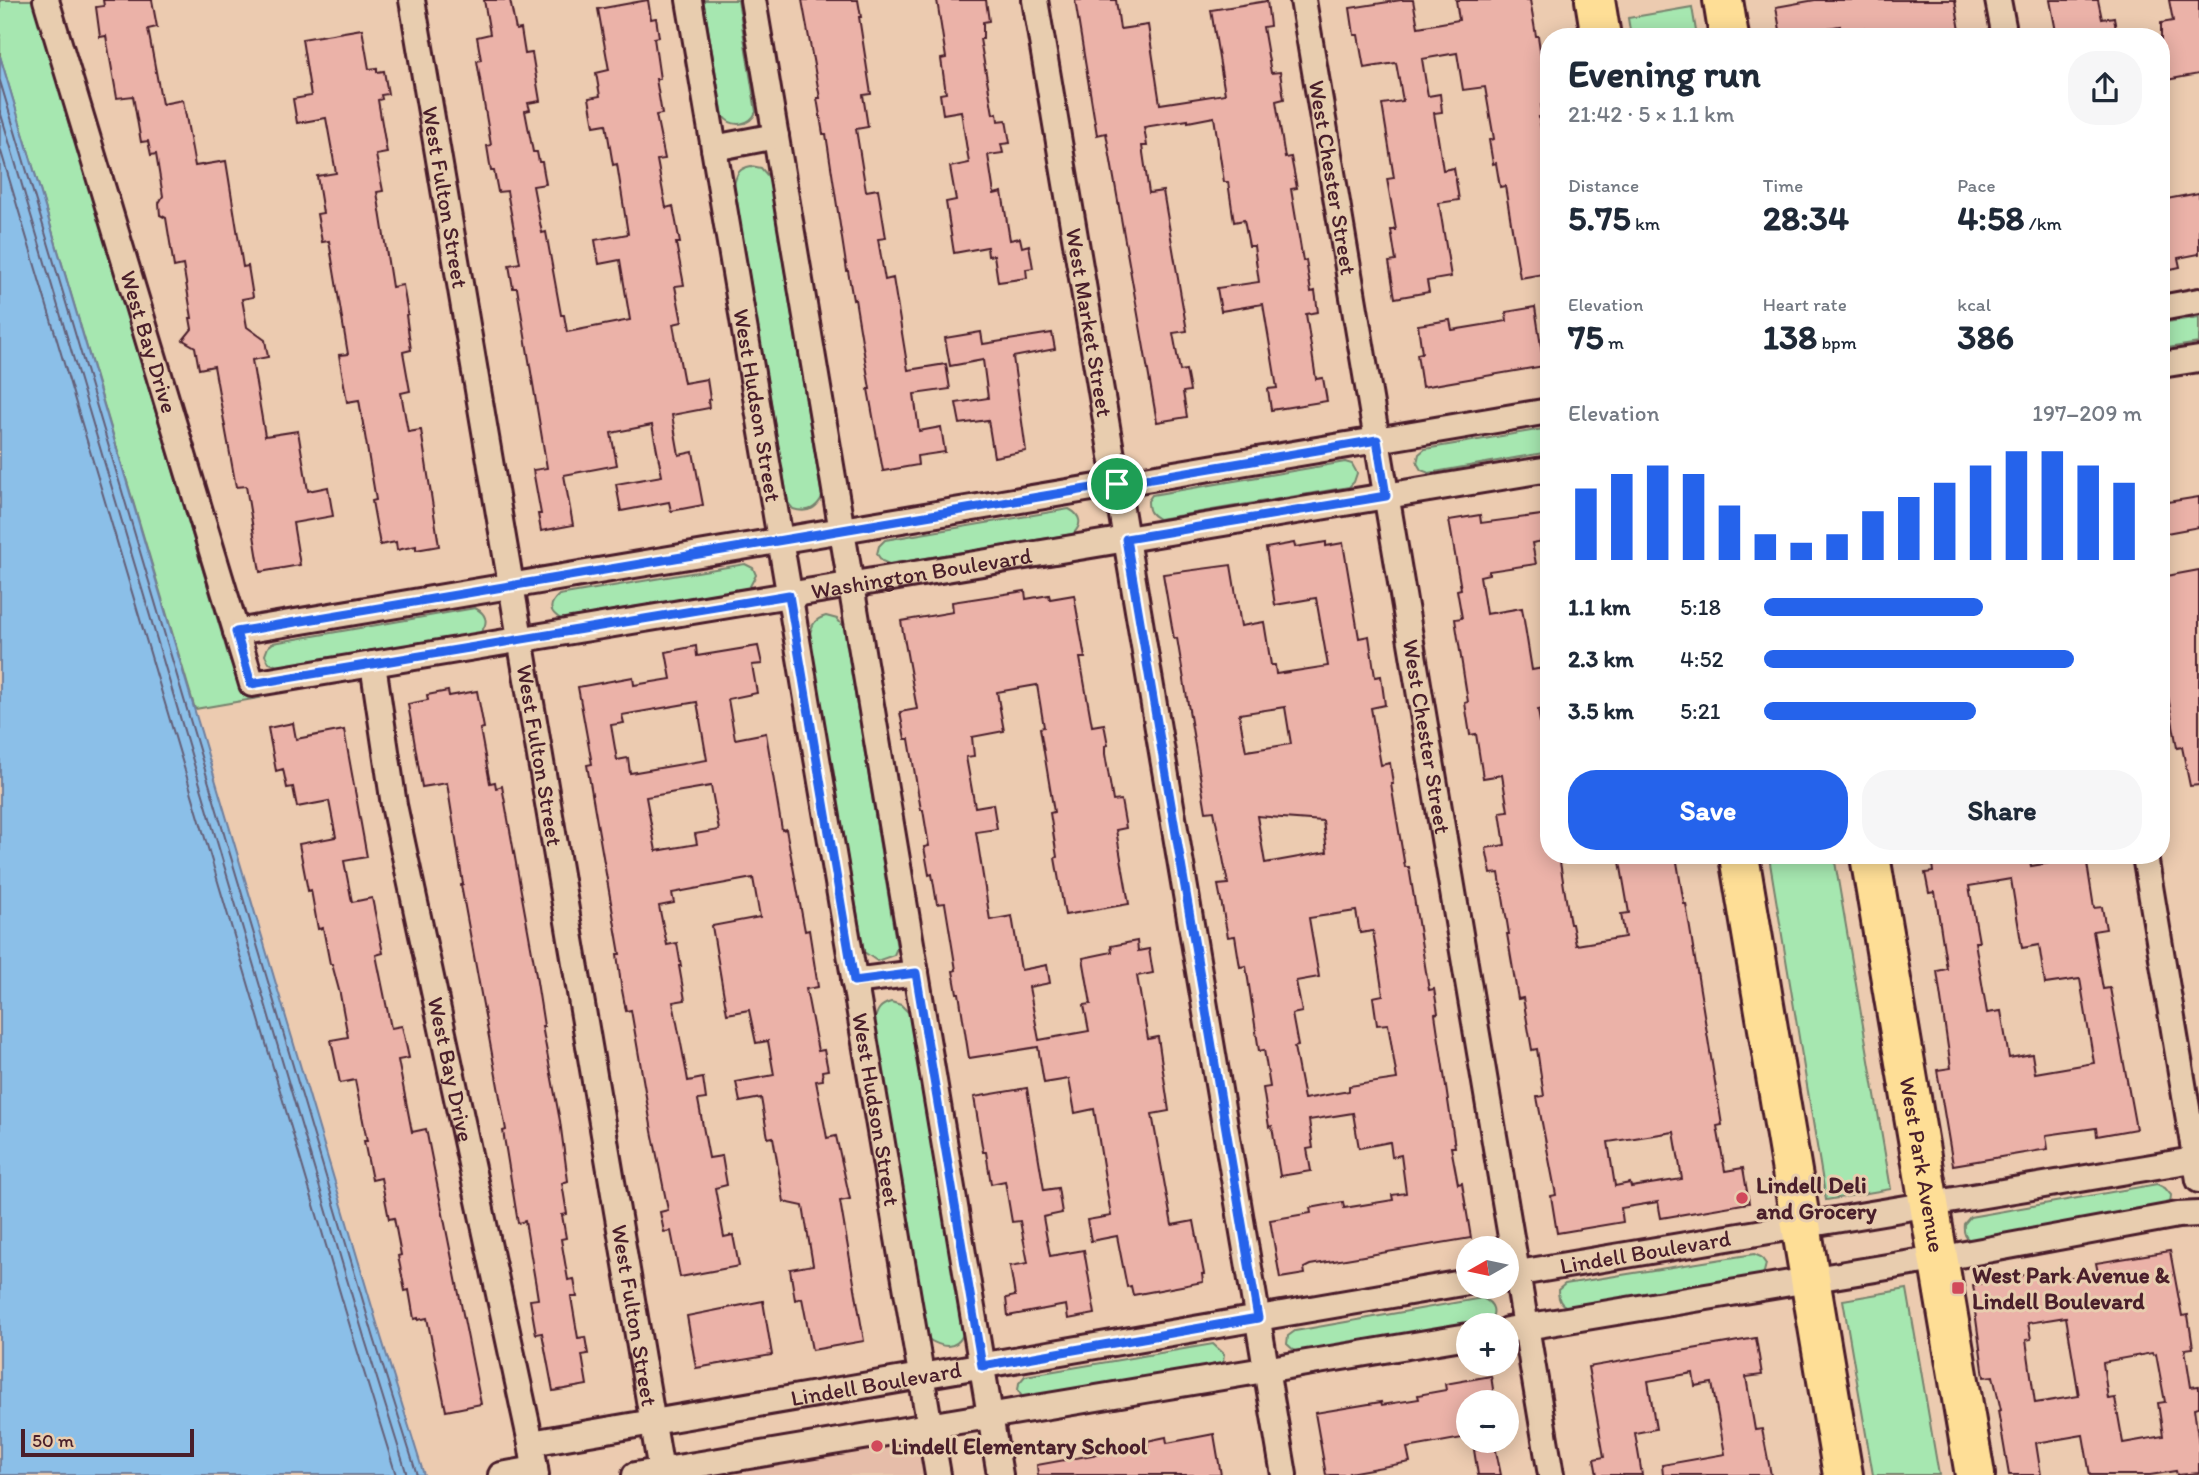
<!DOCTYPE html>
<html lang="en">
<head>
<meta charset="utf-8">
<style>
  :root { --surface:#fff; --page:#f6f6f7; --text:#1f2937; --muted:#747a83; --accent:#2563eb }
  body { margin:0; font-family:Itim,sans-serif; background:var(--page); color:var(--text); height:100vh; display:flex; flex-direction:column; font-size:26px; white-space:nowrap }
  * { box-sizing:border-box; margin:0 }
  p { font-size:23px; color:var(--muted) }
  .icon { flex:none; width:38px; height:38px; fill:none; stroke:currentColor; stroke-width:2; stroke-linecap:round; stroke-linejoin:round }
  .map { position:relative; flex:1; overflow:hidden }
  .panel { position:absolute; left:1540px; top:28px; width:630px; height:836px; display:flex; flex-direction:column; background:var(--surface); border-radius:28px; box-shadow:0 4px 18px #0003 }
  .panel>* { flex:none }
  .needle { width:46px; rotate:261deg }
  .fabs { position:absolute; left:1456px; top:1236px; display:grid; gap:14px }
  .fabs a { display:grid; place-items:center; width:63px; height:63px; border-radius:50%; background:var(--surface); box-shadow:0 4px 18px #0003; font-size:35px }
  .scale { position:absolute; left:21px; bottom:18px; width:173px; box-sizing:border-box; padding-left:7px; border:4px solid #4a1f2b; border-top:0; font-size:19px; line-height:24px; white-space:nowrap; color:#4a1f2b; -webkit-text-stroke:5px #e8cdaf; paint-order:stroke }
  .pin { position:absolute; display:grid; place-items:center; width:60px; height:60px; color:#fff; margin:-30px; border:4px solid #fff; border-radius:50%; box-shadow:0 2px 7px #0007 }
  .round { display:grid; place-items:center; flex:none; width:74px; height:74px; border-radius:28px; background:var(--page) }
  .overview { display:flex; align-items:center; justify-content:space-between; height:119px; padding:0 28px }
  h1 { font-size:38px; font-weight:800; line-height:52px }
  .figures { display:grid; grid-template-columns:repeat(3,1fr); gap:10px; height:119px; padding:7px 28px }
  .figures div { display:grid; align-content:center }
  .figures b { font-size:35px; font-weight:800 }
  .figures small { font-size:19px; font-weight:400 }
  .figures p { font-size:19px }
  .chart { height:196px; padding:14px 28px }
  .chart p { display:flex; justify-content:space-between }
  .chart svg { width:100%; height:126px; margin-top:7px; stroke:var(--accent); stroke-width:6 }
  .button { display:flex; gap:14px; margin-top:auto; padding:14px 28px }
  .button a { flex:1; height:80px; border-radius:28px; background:var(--accent); color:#fff; font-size:28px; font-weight:800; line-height:80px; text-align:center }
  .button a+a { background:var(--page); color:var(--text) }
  ul { padding:0 28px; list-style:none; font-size:23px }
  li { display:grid; grid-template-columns:112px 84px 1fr; align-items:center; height:52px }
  li i { height:18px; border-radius:9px; background:var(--accent) }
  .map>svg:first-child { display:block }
  .built { fill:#e6bda9 }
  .green { fill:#a6e7b0; stroke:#78836e; stroke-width:2 }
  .water { fill:#8bbfe8; stroke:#717f9c; stroke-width:2 }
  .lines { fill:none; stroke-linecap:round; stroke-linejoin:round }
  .shore { stroke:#645f77; stroke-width:2 }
  .building { fill:#ebb2a8; stroke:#4a1f2b; stroke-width:2; fill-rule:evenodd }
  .street-casing { stroke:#4a1f2b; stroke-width:30 }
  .highway-casing { stroke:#4a1f2b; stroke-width:44 }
  .street { stroke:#e8cdaf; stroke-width:24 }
  .highway { stroke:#fede96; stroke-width:38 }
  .route-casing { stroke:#fff; stroke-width:14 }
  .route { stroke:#2563eb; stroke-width:9 }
  .poi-dot { fill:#d1495b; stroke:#e8cdaf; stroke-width:2.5 }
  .labels { text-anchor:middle; stroke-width:6; stroke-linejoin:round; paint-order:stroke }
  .street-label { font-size:23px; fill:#4a1f2b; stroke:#e8cdaf }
  .poi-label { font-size:23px; font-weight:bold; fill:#4a1f2b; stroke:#e8cdaf; text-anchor:start }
</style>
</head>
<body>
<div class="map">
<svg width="2199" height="1475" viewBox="0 0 2199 1475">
  <rect width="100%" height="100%" fill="#eccbb0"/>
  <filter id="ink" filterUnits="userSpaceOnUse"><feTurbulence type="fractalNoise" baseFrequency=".0143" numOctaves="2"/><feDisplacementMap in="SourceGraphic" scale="14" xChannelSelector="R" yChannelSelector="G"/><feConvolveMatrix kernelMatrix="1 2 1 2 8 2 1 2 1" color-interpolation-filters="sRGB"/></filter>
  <g filter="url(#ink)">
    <path class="built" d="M941,1424L950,1475H635Z"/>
    <path class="green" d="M0,0H33L229,658C237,675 243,688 259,698L195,709L0,56Z
      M703,0H738L756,112C750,126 732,128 723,116Z
      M1692,7L1697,37H1631L1628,18Z
      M751,166L761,168L769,177L822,497C816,510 806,513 793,509L788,503L734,186C736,174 739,168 751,166Z
      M2199,317V343L2161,349V323Z
      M1549,428V452L1429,473L1421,470L1417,463L1419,454L1425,449Z
      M1345,462L1352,464L1357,473L1354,482L1349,487L1159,519C1150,514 1148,511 1148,501L1152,495Z
      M1069,509C1082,516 1082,525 1073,534L889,564L882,561L877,554L879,546L885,540Z
      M745,564L753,568L756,575L749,588L561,619C549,612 548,605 559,595Z
      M475,608C487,614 489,623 480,633L278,666L269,663L265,655L268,647L273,643Z
      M826,616L837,619L844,627L897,948L894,955L877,961L864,952L809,637C812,625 814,619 826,616Z
      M1776,856H1834L1891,1189L1826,1200L1769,857Z
      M891,1002L901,1005L909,1013L963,1335C955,1351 941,1347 928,1339L874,1022C877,1011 879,1005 891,1002Z
      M2157,1184L2165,1188L2171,1195L2170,1204L2163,1211L1974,1243C1965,1238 1963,1234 1964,1224L1970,1217Z
      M1754,1254L1761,1257L1766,1264L1764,1272L1760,1277L1573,1310C1562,1305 1558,1303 1558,1290L1565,1284Z
      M1907,1289L1939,1475H1873L1843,1300Z
      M1482,1298C1494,1303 1497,1312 1489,1323L1298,1354L1287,1344L1288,1336L1295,1331Z
      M1213,1344L1224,1354L1223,1363L1218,1369L1030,1401L1022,1397L1018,1390L1019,1383L1025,1376Z"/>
    <path class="water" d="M0,56L381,1337L424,1475H0Z"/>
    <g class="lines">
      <path class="shore" d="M0,81L374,1338L417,1475
        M0,111L365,1340L407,1475
        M0,148L355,1343L396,1475"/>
    </g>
    <path class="building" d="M103,0H152L157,27L148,29L162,104L183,100L195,166L226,161L243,267L248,266L253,297L242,299L247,327L265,340L268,357L252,360L265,436L298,431L308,491L328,487L333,516L293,523L300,565L260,572L246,486L236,487L214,366L199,369L195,347L183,340L192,329L190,318H192L183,265L174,267L166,218L160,215L159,203L163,196L156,154L151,155L148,141L141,142L133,96L117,98L106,36L100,37L96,7L104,6Z
      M484,0H510L516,30L521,29L525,54L532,53L540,101L528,103L530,110L525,111L533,152H537L539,162H542L546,184L533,186L542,233L546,232L561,315H564L567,332L630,320L620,260L599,264L595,240L628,234L617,164L613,165L606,124L594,126L589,98L600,96L596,73L609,70L598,9L648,0L651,19L656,18L659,37L654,38L660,79H656L662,114L656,115L665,159L657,160L666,208L673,206L680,243H676L684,285L675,286L682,322L673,324L684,383L707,379L710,399L708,400L709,408L672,415L679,455L693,452L703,505L671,511L669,502L621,511L616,484L662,476L652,425L611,433L617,465L564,475L573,525L541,531L538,514H541L533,470L547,468L517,288H513L509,265L520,263L507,191L498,192L494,171H491L487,146L491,145L477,61L481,60L477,37L490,34Z
      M802,0H858L861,17H859L871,94L863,95L868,127L856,129L866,191L878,189L886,238L878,239L885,280L893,278L908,370L946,364L950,389L914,394L919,431L941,427L945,452L917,456L918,465L883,471L868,389H870L855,299L853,300L848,271H847L826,134H823L817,98H820Z
      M937,0H986L989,21L983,22V39H980L993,114L997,113L998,121L1006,120L1010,143L1001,144L1003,153L988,155L994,194L1002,192L1010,240L1020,238L1022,247L1029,245L1033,268L1026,269L1027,278L998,282L994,255L988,256L987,247L954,253L946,202L956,200L950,167L969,163L961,111L943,114L940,94L946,93L941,59L946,58Z
      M1075,0H1116L1120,29L1148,25L1160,104L1225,94L1211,10L1267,1L1270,26L1263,27L1271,73L1280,72L1284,99L1276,101L1285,158L1291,157L1297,188L1291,189L1303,261L1306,260L1311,292L1315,291L1318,312L1306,314L1316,379L1323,378L1327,401L1271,410L1268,389L1277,388L1263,304L1221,311L1217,288L1259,282L1254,246H1249L1244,220L1234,222L1228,182H1224L1214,117L1188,122V120L1144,127L1147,146H1142L1149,193L1163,191L1187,331L1173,333L1180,371L1186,370L1190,391L1183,392L1187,417L1157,422L1106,133L1097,135Z
      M1401,0H1413L1418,27L1459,20L1456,0H1530L1536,36H1538L1548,104L1541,105L1543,117H1539L1549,174V273L1520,278L1505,186L1500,187L1496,163L1493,164L1489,140L1494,139L1485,87L1463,90L1457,53L1422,59L1428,96L1440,94L1442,112L1434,113L1443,170L1454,168L1459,200L1439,203L1451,277L1427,281L1429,292L1395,298L1389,262L1396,261L1391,230H1396L1387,179L1394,178L1382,104L1403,101L1396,63L1364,68L1358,35H1354L1350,8Z
      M1815,0H1955L1961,37H1866L1864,28L1841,32L1840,26L1781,36L1776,7Z
      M2050,0H2098L2102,19L2114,17L2117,37H2057Z
      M2169,0H2199V74L2161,81V23L2173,21Z
      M362,29L369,69L377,68V72L384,71L388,94L381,95L382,99L378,100L387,153L376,155L383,191L377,192L392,287L403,285L408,314L406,315L411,350L403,352L410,391L401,393L408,432L421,430L439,546L416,550V546L397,550L396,542L380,545L372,501L376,500L359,400L347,402L339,355L348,354L329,241L322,242L317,214L323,213L317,176L336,173L326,118L297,123L293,99L311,96L302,39Z
      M2199,193V254L2178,258L2180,267L2161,271V200Z
      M1535,307L1544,366L1422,387L1417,354L1422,353L1418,325L1450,320L1452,330L1507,321L1506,312Z
      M981,332L983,344L1052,333L1055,349L1013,357L1026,451L994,457L988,420L960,424L956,403L988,398L983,360L950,366L945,338Z
      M2199,497V527L2161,534V503Z
      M1549,514V540L1532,543L1536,564L1489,571V574L1480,576L1486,614L1522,608L1532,670L1543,668L1549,708L1538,710L1549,775V856H1559L1570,924H1572L1576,945L1625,937L1621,914L1629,913L1619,856H1676L1684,904H1686L1722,1125L1717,1126L1725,1171L1743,1168L1749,1203L1661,1218L1658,1202L1621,1208L1623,1222L1557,1233L1551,1196L1556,1195L1537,1097L1544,1096L1537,1049L1532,1050L1523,998L1518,999L1507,934H1509L1499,873L1491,874L1486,848L1505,845L1500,812L1508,811L1502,775L1483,778L1476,734L1470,735L1465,703L1468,702L1455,619L1462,618L1457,590L1461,589L1449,520L1480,515L1481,523ZM1674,1132L1682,1179L1631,1187L1630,1183L1615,1186L1608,1142Z
      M1326,542V546L1343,543L1359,638L1369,636L1375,677L1381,676L1385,705L1371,708L1381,765L1390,763L1393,784H1391L1405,867H1409L1429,990L1434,989L1438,1013L1435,1014L1455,1147H1451L1458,1184L1462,1183L1471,1238L1310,1265L1304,1268L1305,1274L1280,1278L1270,1220L1311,1213L1310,1208L1343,1202L1344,1208L1393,1200L1392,1195L1406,1193L1401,1155L1392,1157L1390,1142L1359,1148L1353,1113L1309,1120L1313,1148L1307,1149L1311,1171L1280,1176L1272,1126L1269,1127L1263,1088L1270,1087L1264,1050L1259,1051L1246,966L1240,967L1235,936L1228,937L1218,885L1228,884L1214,811L1206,812L1177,638L1174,639L1163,574L1231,565L1241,626L1264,622L1271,665H1275L1276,674L1328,666L1316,598L1275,605L1266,548L1294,543L1295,547ZM1285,707L1291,744L1246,751L1239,714ZM1257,816L1323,821L1327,852L1265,863ZM1356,911L1360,933L1373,931L1383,995L1373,997L1377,1025L1388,1024L1397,1079L1349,1086V1091L1304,1099L1294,1047L1298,1046L1292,1014L1302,1012L1296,981L1319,977L1309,918Z
      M2199,570V785L2190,786L2182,747L2177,748L2161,656V577Z
      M1025,591L1026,599L1049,595L1050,599L1074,595L1085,658H1080L1092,726L1104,724L1108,745L1105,746V754L1113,801L1121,800L1126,828L1116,830L1129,904L1065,915L1055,858L1057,857L1050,813L1054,812L1040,728L1044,727L1037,685L997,692L1004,731L972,737L974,756L966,757L975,807L993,804L997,829L976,832L990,920L1012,916L1021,970L1047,965L1050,983L1029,987L1039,1040L1089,1031L1084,1005L1091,1004L1083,958L1112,952L1111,946L1137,941L1138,951L1149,949L1153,973L1137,976L1148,1039L1158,1037L1169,1111L1152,1114L1172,1225L1194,1221L1204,1274H1202L1203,1282L1133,1295L1131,1286L1127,1287L1117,1236L1091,1241L1087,1220L1111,1216L1094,1109L1075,1113L1069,1079L1044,1083L1038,1047L969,1058L959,993H957L953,971L956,970L945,903L937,904L932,874L929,875L924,847L929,846L923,810H921L909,739H905L900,712L917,709L901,621L953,612L952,602Z
      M696,646L697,656L758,646L762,664L752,665L757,693L728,699L735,739L766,733L782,830L786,829L805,931L809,930L818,987L806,989L818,1051L824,1050L828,1070L822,1071L823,1080L816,1081L827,1138L836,1136L850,1199L840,1201L864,1341L812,1350L802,1298L795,1300L790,1269L813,1265L803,1206L784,1202L773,1137L768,1138L761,1098L740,1102L736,1082L774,1075L768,1041L756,1043L749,1010L727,1014L712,926L760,917L753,878L672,893L674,903L659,906L667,945L677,943L681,966H679L685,1000L673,1002L687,1075L688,1081L703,1078L706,1099L698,1100L709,1158L722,1156L727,1185L715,1188L724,1237L733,1235L739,1266L680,1277L671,1231L664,1232L660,1212L668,1210L652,1131L631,1010L626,1011L621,985L617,954H620L587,765L592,764L578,687L633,677L634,685L671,679L666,652ZM697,702L707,760L630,773L628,758L617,760L611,725L624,723L622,715ZM711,786L719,830L695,834L697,844L656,851L646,797Z
      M448,691L449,696L477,691L484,728L480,729L490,783L495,782L496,788L502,786L534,963L544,1026H542L560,1121L568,1181L562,1183L567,1214L562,1215L566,1238L561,1239L568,1280L574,1279L577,1297H571L578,1338L585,1337L588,1354L582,1355L587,1385L553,1391L542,1333L536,1334L530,1300L538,1299L536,1286L525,1221L518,1223L503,1131L506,1130L461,885L463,884L447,783L422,787L408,704L428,700L427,695Z
      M293,723L296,739L344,730L367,857L344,861L352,902L372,898L383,953L376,955L391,1028L402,1026L409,1058L398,1060L412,1132L426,1129L481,1404L446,1411L427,1318L418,1320V1318L414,1319L409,1290L405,1291L398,1256L401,1255L394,1218L389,1219L381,1178L372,1180L364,1141H367L355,1080L340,1083L331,1040L348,1037L340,994L332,964H330L323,928L318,929L311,890L308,891L299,844L336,837L329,801L297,807L293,787L287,788L283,769L276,771L268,728Z
      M1977,856H2029L2031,866L2086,857L2094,908L2102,907L2106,929L2093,931L2103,989L2110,988L2136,1129L2097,1136L2096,1128L2046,1135L2048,1149L1953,1165L1937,1070L1951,1068L1937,971L1947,969L1935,892L1929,893L1925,873L1933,872L1932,864ZM2011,879L2022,948L2039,945L2045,984L2080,979L2094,1063L2035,1073L2032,1054L2009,1058L2001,1011L1987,1013L1975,942H1979L1969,886Z
      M1027,1088L1044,1190L1058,1188L1062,1213L1043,1217L1050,1256L1084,1250L1095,1314L1068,1319L1066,1305L1008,1316L1006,1298L1015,1296L1010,1266L1028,1263L1020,1221L1012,1222L1005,1181L991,1184L986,1152H983L974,1097Z
      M2170,1251L2182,1316L2188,1315L2193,1348L2185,1349L2191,1387L2199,1386V1407L2194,1408L2199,1445V1473L2177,1475L2176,1471L2150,1475H2090L2083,1435L2036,1443L2041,1475H2009L1998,1411L2001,1410L1993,1376L1984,1377L1973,1297L1975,1296L1973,1285L2039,1272L2041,1282L2098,1273L2096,1263ZM2066,1317L2079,1396L2035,1403L2026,1340L2031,1339L2028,1323ZM2152,1353L2153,1355L2156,1354L2165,1402L2158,1403L2163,1436L2123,1443L2115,1398L2108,1399L2103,1363L2108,1362V1361Z
      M763,1301L772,1355L696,1368L687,1316Z
      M1756,1338L1762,1375L1746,1377L1755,1430L1762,1429L1771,1475H1663L1662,1465L1725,1454L1712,1383L1695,1386L1693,1373L1648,1381L1656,1429L1635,1433L1642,1475H1597L1594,1459L1604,1457L1588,1367Z
      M1491,1376L1495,1402H1468V1437L1407,1448L1410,1462L1349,1473L1350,1475H1326L1315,1413L1381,1402L1382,1405L1419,1399L1418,1395L1446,1390L1445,1384Z
      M1214,1434L1221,1475H1038L1037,1465L1148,1445L1147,1441L1166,1437L1167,1443Z
      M1495,1446L1501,1475H1478L1474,1450Z"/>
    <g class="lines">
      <g class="street-casing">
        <g id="street">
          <path id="s1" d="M46,0L252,684L1549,469"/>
          <path id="s2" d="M412,0L661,1471"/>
          <path id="s3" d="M689,0L938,1475"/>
          <path d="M753,0L1000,1475"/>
          <path id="s4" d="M1035,0L1284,1475"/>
          <path id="s5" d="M1303,0L1551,1475"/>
          <path d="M1998,0L2005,37"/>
          <path d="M714,148L776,136"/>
          <path d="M2161,308L2199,301"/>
          <path d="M2161,365L2199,359"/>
          <path d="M236,632L1549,411"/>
          <path id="s6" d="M373,664L394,805L531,1443L536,1475"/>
          <path d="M2145,856L2199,1180"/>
          <path d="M854,981L916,973"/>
          <path id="s7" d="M1507,1275L2199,1159"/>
          <path d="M1507,1330L1954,1256L2178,1215L2199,1214"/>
          <path id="s8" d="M531,1443L1468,1282"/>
          <path d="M501,1475L535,1469"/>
          <path d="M635,1475L1468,1336"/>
        </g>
      </g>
      <g class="highway-casing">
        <g id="highway">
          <path d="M1595,0L1601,37"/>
          <path d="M1723,0L1729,37"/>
          <path d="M1739,856L1843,1475"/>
          <path id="s9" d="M1870,856L1975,1475"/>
        </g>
      </g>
      <use href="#street" class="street"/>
      <use href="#highway" class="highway"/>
    </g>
  </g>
  <g class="lines" filter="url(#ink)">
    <g class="route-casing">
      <path id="route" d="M1377,440L1386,496L1126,539L1258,1318L982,1366L916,973L854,981L789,595L251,684L236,632Z"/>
    </g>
    <use href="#route" class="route"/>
  </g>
  <g class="poi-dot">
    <circle cx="1742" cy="1198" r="7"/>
    <rect x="1951" y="1281" width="14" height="14" rx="3.5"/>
    <circle cx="877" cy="1446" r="7"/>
  </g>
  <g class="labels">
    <g class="street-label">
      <text dy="8" stroke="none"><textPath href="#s5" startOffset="180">West Chester Street</textPath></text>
      <text dy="8" stroke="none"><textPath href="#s2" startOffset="200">West Fulton Street</textPath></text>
      <text dy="8" stroke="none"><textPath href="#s4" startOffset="327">West Market Street</textPath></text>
      <text dy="8" stroke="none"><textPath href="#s1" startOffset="357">West Bay Drive</textPath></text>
      <text dy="8" stroke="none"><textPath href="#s3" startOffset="411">West Hudson Street</textPath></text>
      <text dy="8" stroke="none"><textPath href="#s1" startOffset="1393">Washington Boulevard</textPath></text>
      <text dy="8" stroke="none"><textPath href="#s5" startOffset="747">West Chester Street</textPath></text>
      <text dy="8" stroke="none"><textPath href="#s2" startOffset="766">West Fulton Street</textPath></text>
      <text dy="8" stroke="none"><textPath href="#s6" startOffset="413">West Bay Drive</textPath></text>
      <text dy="8" stroke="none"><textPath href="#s3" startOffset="1125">West Hudson Street</textPath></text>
      <text dy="8" stroke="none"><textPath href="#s9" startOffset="313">West Park Avenue</textPath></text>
      <text dy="8" stroke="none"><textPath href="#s7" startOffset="140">Lindell Boulevard</textPath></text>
      <text dy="8" stroke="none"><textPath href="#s2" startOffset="1334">West Fulton Street</textPath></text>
      <text dy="8" stroke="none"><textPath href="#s8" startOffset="350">Lindell Boulevard</textPath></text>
    </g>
    <g class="poi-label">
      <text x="1756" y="1193">Lindell Deli<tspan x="1756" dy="26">and Grocery</tspan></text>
      <text x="1972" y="1283">West Park Avenue &amp;<tspan x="1972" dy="26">Lindell Boulevard</tspan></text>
      <text x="891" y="1454">Lindell Elementary School</text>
    </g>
  </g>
</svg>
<div class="fabs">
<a><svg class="needle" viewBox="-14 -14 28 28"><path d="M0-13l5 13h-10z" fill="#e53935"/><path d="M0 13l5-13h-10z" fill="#747a83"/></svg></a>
<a>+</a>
<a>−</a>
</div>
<div class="scale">50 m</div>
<div class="pin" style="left:1117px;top:484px;background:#1e9e55"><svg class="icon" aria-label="arrive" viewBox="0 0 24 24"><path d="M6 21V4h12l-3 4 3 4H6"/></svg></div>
<section class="panel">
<div class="overview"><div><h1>Evening run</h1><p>21:42 · 5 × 1.1 km</p></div><a class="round"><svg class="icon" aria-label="share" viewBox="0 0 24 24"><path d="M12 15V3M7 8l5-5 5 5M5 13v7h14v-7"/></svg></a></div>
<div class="figures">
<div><p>Distance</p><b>5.75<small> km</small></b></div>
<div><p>Time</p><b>28:34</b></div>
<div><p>Pace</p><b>4:58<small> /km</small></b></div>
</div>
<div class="figures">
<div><p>Elevation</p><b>75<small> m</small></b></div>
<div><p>Heart rate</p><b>138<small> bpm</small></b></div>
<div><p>kcal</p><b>386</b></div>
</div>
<div class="chart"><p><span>Elevation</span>197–209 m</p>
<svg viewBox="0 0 160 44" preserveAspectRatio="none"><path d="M5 44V19M15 44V14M25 44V11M35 44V14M45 44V25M55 44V35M65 44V38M75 44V35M85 44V27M95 44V22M105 44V17M115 44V11M125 44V6M135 44V6M145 44V11M155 44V17"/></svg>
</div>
<ul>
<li><b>1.1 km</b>5:18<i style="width:58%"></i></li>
<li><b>2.3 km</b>4:52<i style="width:82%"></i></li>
<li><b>3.5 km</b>5:21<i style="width:56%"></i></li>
</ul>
<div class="button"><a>Save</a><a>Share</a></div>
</section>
</div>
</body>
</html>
